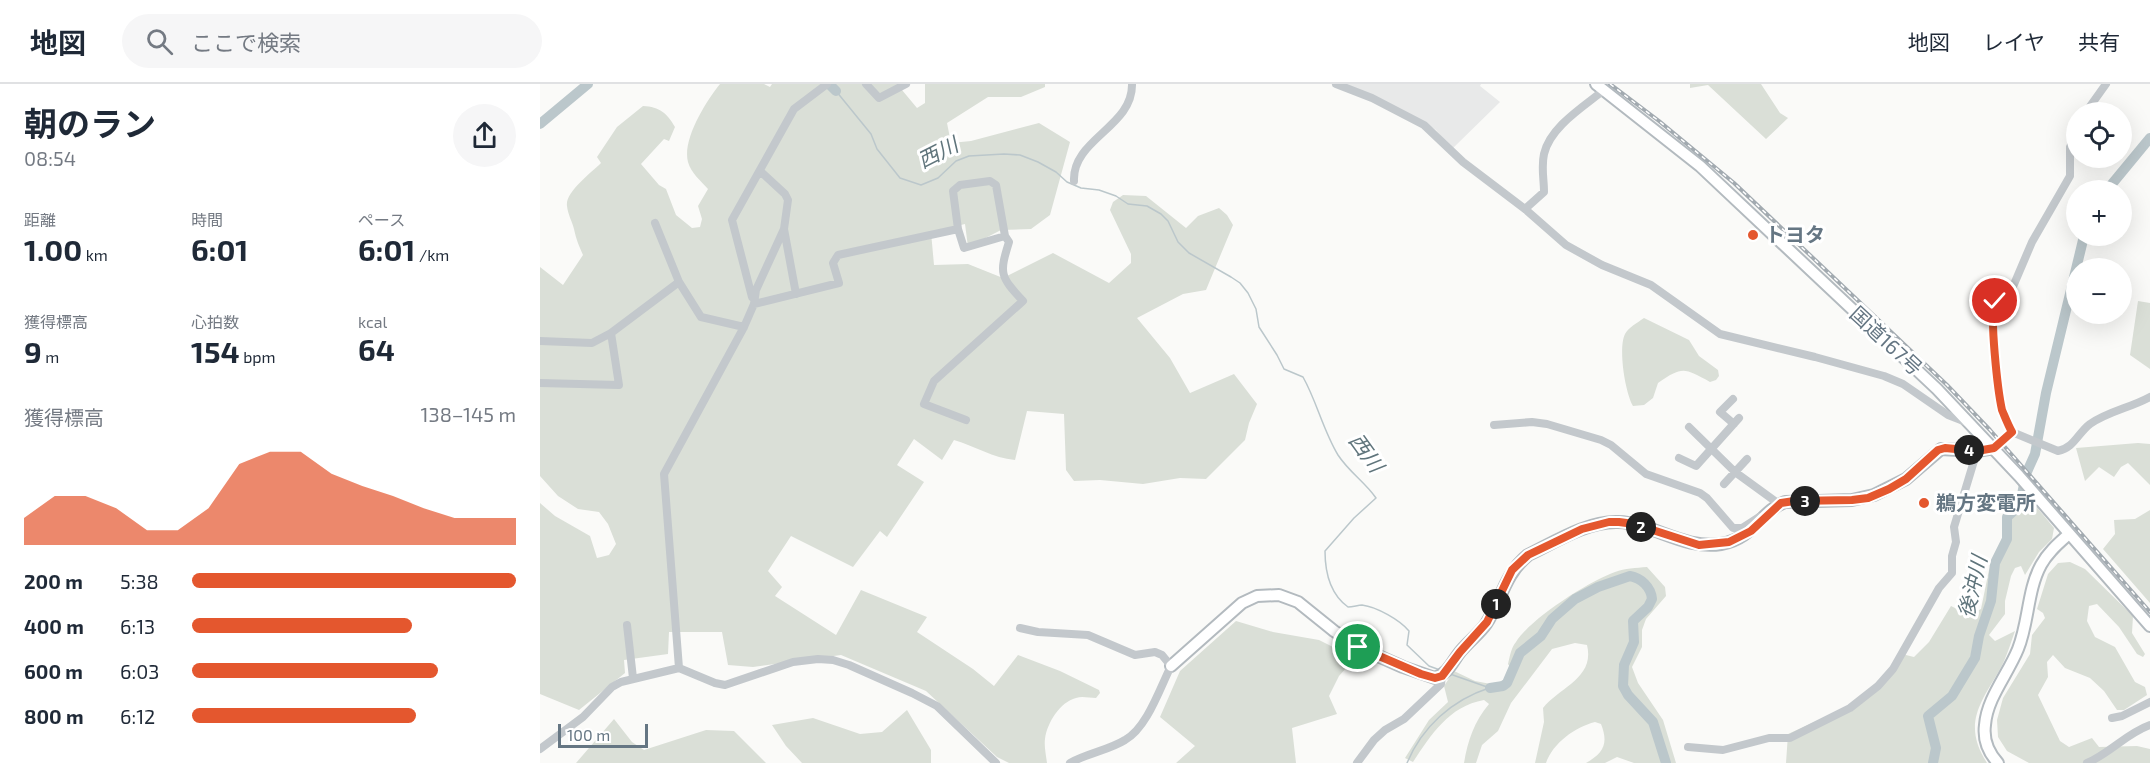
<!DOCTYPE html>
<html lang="ja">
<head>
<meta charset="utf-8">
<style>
  :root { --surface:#fff; --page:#f6f6f7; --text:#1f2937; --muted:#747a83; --line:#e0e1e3; --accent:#e4572e }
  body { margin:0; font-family:"Exo 2","Noto Sans JP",sans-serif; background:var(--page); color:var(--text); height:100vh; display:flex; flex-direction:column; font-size:22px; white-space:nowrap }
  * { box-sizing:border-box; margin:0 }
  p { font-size:20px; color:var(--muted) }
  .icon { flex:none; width:33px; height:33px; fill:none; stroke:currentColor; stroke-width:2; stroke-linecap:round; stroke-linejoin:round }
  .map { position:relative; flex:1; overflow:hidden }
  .sheet { display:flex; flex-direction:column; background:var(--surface); width:540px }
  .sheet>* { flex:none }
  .fabs { position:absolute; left:1526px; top:18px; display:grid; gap:12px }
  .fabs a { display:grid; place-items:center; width:66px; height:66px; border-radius:50%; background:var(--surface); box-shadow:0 6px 24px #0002; font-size:30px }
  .scale { position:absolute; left:18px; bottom:15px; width:90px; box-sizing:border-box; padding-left:6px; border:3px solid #657683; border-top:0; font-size:16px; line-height:21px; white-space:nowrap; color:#657683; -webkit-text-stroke:4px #fff; paint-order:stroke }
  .pin { position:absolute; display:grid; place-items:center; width:51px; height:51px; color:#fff; margin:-26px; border:3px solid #fff; border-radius:50%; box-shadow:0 2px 6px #0007 }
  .km { position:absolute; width:30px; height:30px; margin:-15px; border-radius:50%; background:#222; color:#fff; font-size:16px; line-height:30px; text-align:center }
  .round { display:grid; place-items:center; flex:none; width:63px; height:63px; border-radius:32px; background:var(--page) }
  .headline { display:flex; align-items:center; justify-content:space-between; height:102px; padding:0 24px }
  h1 { font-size:33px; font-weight:700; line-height:45px }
  .stats { display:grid; grid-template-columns:repeat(3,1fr); gap:9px; height:102px; padding:6px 24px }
  .stats div { display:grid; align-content:center }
  .stats b { font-size:30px; font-weight:700 }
  .stats small { font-size:16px; font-weight:400 }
  .stats p { font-size:16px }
  .chart { height:168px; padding:12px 24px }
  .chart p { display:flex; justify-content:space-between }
  .chart svg { width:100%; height:108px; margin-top:6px; fill:var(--accent); opacity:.7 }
  ul { padding:0 24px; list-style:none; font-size:20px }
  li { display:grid; grid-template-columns:96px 72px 1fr; align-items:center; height:45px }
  li i { height:15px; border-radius:8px; background:var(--accent) }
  header { display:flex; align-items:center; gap:36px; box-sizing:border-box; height:84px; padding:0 30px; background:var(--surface); border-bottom:2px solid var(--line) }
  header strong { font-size:28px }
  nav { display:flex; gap:33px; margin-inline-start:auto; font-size:21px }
  .search { width:420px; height:54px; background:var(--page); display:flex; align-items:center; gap:15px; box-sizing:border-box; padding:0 21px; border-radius:33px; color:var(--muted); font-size:22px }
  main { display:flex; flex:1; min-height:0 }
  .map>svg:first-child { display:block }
  .built { fill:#e8e9e9 }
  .green { fill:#dadfd7 }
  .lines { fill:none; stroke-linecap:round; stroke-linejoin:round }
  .stream { stroke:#bbc7cb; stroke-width:1.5 }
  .river { stroke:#bbc7cb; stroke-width:10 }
  .secondary-casing { stroke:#b3babf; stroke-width:14 }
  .street { stroke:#c3c8cc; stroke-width:8 }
  .secondary { stroke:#fff; stroke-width:10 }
  .rail-casing { stroke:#a2aab0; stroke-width:4 }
  .rail { stroke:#fff; stroke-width:1.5; stroke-dasharray:4.5; stroke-linecap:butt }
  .route-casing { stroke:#fff; stroke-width:12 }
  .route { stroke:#e4572e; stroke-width:8 }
  .poi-dot { fill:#e4572e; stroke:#fff; stroke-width:2 }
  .labels { text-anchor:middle; stroke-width:6; stroke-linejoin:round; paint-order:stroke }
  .poi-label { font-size:20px; font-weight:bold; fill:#657683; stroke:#fff; text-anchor:start }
  .street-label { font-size:20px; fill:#657683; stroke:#fff }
  .water-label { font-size:21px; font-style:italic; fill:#60757c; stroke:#fff }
</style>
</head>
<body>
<header>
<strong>地図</strong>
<div class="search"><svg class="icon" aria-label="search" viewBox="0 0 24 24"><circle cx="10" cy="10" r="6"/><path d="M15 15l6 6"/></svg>ここで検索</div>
<nav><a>地図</a><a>レイヤ</a><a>共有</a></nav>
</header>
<main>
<section class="sheet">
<div class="headline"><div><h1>朝のラン</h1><p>08:54</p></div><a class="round"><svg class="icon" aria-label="share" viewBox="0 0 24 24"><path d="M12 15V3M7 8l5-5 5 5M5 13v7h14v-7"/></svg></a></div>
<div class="stats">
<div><p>距離</p><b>1.00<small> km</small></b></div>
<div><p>時間</p><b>6:01</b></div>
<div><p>ペース</p><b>6:01<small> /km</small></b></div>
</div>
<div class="stats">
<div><p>獲得標高</p><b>9<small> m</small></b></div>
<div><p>心拍数</p><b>154<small> bpm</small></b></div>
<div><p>kcal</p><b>64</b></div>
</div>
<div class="chart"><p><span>獲得標高</span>138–145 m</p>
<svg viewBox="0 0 160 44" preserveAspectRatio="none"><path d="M0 44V33L10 24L20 24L30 29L40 38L50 38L60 29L70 11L80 6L90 6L100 15L110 20L120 24L130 29L140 33L150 33L160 33V44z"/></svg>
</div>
<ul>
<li><b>200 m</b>5:38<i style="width:100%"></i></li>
<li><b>400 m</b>6:13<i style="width:68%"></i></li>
<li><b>600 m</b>6:03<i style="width:76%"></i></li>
<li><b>800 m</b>6:12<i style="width:69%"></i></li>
</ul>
</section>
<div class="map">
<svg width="1610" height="679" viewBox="0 0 1610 679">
  <rect width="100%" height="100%" fill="#fafaf8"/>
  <path class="built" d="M804,0H941L940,2L960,18L912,65L896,46L884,38Z"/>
  <path class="green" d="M180,0H224L230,3L232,0H357L377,24L385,19V0H505V3L481,13H448L407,39L411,59L431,57L499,39L530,58L510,131L491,145L461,146L428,163L425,140L391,148L394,181L428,180L463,194L513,169L569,199L591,179V170L570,126L573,118L583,111L606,112L646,144L658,132L679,124L687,131L693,141L666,206L643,210L597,234L630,274L650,309L694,290L717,320L709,339L705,356L666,395L640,394L603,400L560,396L534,397L526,386L524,330L487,327L475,376C453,374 435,362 414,356L402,376L374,355L357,381L384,398L347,453L340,447L313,483L251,452L228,487L242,503L235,512L296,551L321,506L387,533L377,548L433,585L454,602L478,571L520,587L559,606L560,609L556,614C549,614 542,612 536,614C520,618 507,639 505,655C504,662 506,671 507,679H469L457,673L386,607L301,571L213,583L188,581L182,548H129L128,570L84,576L85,589L39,626L0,610V419L15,432L50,452L57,474L69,471L76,460L68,440L59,428L38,425L18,412L0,392V183L23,201L43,171C39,162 36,155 34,145C32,137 28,131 27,122C25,108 51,89 61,79L57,73L77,43L103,22C120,23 127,29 135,43L129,57L124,55L101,80L119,101L126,105L136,131L152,144L160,143L162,135L158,122L168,105C161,97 151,89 148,78C142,56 166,17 180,0Z
    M1150,0H1221L1240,29L1248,34L1226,55L1168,1L1150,4Z
    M1598,217L1610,219V285L1590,271Z
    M1104,234L1149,256L1159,272L1178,286L1179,292L1176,296L1170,298C1144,284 1143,282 1118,299L1113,314L1104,321L1093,322C1085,308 1078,264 1085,250C1089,243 1097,239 1104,234Z
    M1598,359L1610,360V401L1588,379L1581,383L1574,393L1559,383L1545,397L1536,364Z
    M1485,409L1514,444L1512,455L1499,468L1485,491L1481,482L1475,484L1471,492L1465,517V530L1449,551L1455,557L1475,547C1470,561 1466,575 1459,587C1439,621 1423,641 1447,679H1246L1248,650L1307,623L1343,594L1362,570L1374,573L1389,558L1411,522L1429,531L1441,525L1449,486L1464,456L1470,436L1484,423L1483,412Z
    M1610,426V519L1563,465L1575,450L1574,436L1595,435Z
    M1530,478L1545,485L1593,532L1592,549L1605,570L1603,573L1597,570L1579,543L1557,520L1549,522L1547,537L1555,553L1575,563L1595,598L1605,603L1607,611L1584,626H1577L1564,607L1550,594L1525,584L1513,571L1507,578L1508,593L1498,611L1520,657L1529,663L1552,654L1559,663L1597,662L1610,665V679H1489L1467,667L1458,653L1457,636L1463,614L1490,570L1492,551L1505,534L1503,529L1497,525L1508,490L1518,479Z
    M1107,483L1125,503L1126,512L1106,535L1102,546V563L1092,583L1098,599L1123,636L1136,679H1094L1077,673L1065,679H1046C1063,669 1069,660 1061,640L1055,638C1035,643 1013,659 1006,679H995L1004,638L1003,624C1020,603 1055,594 1047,561L1035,559L1012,565L971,619L958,647L942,661L936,679H924C928,656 934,638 949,620L944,616C909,622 891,651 873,678L865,674L889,636L908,618L904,602L914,587L935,597L956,601L961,597L967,596L972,586L968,580C970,572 971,564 976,558C990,535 1049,497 1075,488C1085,484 1096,484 1107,483Z
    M696,537L733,548L779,556L815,574L799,592L789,612L797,630L752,644L756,679H636L655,662L620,633L640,587Z
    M367,626L391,666V679H262L246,662L232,641L273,634L320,650L342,648Z
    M74,635L92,658L104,666L166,646L194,647L226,679H36Z"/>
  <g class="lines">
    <path class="stream" d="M296,7L331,50L337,65L360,94L381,101L398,94L416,77L429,72L464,70L480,71L498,78L516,88L527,98L541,104L559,106L576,112L588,120L607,122L621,130L628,137L638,158L649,169L691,193L700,199L708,209L716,225L719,243L737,271L744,285L763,293C777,318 783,346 798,371C809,388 825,398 836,414L814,434L785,467C785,488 790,510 808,523C813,523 818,521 822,521C837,523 860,536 869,547L867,561L889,582L900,586
      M910,590L950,604
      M867,679C882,643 912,616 949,604"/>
    <path class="river" d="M289,0L296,7
      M0,40L48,0
      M1567,106L1610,54
      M950,604L963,602L967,599L980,569L1001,552L1012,535L1035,515L1058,503L1090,492C1101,494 1111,503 1112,515L1108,523L1093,537L1094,558L1084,581L1083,602L1088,611L1113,638L1126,679
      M1393,679L1396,664L1388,632L1412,612L1435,574L1439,552L1451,517L1455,479L1467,455V433L1480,421L1486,390L1495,370L1506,309L1544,152"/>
    <g class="secondary-casing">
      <path id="secondary" d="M1056,0L1160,82L1397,305L1479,392L1610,542
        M631,582L702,519L717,512L739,511L758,518L794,547L818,563L863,583L895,594C908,590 912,578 920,568C928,558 939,550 946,540C962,515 964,491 988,471C1015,458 1047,437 1078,438C1113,439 1144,466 1181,460C1213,455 1221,427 1245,418L1312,416L1334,411L1366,395L1401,365L1437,367L1454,364
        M1458,679C1448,668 1443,656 1445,641C1447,614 1468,590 1478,565C1489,538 1487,507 1501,481C1508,468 1519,459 1529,450"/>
    </g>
    <path class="street" d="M326,0L339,14L366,0
      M796,0L832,14L884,41L923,78L985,125L1026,161L1062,181L1111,201L1180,250L1275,273L1344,292L1363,300L1408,331L1426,338
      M1546,28L1566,0
      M1536,51L1530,63V92L1492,158L1472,205L1455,217L1453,221V241L1460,315L1466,336L1472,348L1518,367C1534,364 1538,349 1550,340C1569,327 1590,324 1610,313
      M450,97L456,101L465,152L424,164L418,145L413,107L420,101Z
      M534,97C532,55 593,43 592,0
      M985,125L1004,108C1004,95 1001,83 1004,70C1010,43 1043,23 1064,6
      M115,139L139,198L161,233L204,243
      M244,145L256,210
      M212,213L192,136L254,25L287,0
      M214,220L299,199L293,179L298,171L418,145
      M0,257L52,259L71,249L139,198
      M0,299L79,301L71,249
      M1193,315L1180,328L1194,340
      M426,336L384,320L394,297L483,217C460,192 459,190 469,158L465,152
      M954,341L992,338L1007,340L1061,356L1071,361L1106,390L1160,409L1167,414L1193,444H1202L1219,433
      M1149,343L1195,388L1239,420
      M1454,364L1472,348
      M1139,374L1156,382L1199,334
      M1184,400L1207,375
      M87,541L93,594
      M480,544L498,548L548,551L595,571L615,568L622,571L631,582C620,604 607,644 585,656C569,666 548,669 530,679
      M139,584L124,390L204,243L214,220L216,206L244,145L248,116L245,110L220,87
      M1572,634L1582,632L1610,618
      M1148,663L1183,666L1229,654H1250L1310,624L1338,602L1353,585L1399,504L1412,489V472L1416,458L1414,443L1437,367
      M0,665L43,633L72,603L81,598L139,584L175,599L185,601L253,578L278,575L293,576L309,581L372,609L397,622L456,679
      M817,679L834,656L845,646L864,635L901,600L902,592
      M1547,679C1570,669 1587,649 1610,641"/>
    <use href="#secondary" class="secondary"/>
    <g class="rail-casing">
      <path id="rail" d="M1070,0L1119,37L1194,99L1407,301L1450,346L1610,528"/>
    </g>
    <use href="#rail" class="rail"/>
  </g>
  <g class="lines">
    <g class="route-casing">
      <path id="route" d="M818,563L881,590L895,594L902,592L920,568L947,538L972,486L988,471L1042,445L1069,438H1079L1094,440L1159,461L1189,458L1211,447L1241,419L1254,417L1312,416L1328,414L1349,405L1366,395L1398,366L1405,364L1437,367L1454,364L1472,348C1468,341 1465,333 1462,326C1458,308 1449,231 1455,217"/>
    </g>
    <use href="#route" class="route"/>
  </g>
  <g class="poi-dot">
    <circle cx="1213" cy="151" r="6"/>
    <circle cx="1384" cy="419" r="6"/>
  </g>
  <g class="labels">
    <g class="poi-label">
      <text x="1225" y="158">トヨタ</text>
      <text x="1396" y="426">鵜方変電所</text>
    </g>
    <g class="street-label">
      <text transform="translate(1346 257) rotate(43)" y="7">国道167号</text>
    </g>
    <g class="water-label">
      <text transform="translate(398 69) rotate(-27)" y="7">西川</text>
      <text transform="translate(826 369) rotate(54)" y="7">西川</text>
      <text transform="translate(1433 503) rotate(-77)" y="7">後沖川</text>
    </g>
  </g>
</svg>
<div class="fabs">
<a><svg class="icon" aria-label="locate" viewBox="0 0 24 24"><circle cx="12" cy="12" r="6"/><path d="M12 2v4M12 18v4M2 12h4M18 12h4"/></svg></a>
<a>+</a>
<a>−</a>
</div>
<div class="scale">100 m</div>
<div class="pin" style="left:818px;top:563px;background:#1e9e55"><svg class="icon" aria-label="arrive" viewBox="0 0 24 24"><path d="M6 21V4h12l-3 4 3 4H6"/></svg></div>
<div class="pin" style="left:1455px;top:217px;background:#d93025"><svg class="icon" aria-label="check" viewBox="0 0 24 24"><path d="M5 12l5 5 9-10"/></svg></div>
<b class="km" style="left:956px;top:520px">1</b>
<b class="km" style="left:1101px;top:443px">2</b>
<b class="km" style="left:1265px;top:417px">3</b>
<b class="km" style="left:1429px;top:366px">4</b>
</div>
</main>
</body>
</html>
